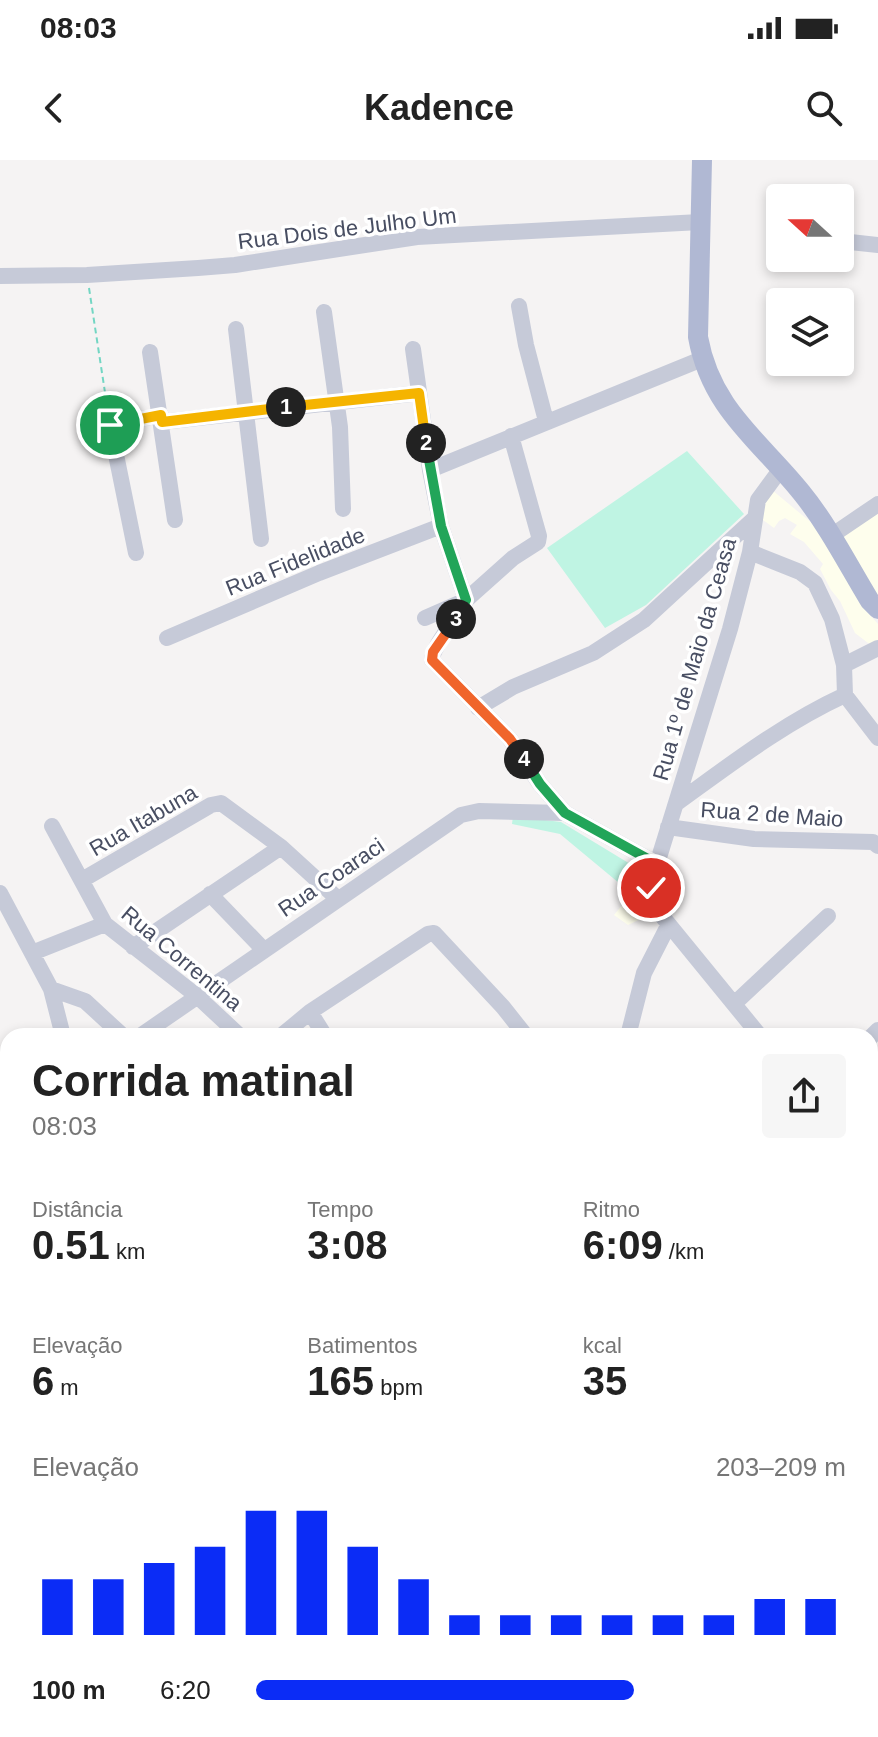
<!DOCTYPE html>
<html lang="pt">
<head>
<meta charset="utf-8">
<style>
  :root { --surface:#fff; --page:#f6f6f6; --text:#222; --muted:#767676; --accent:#0b2cf6 }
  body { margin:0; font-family:Helvetica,sans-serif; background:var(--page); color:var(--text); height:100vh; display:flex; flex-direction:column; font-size:30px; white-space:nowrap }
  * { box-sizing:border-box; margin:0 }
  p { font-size:26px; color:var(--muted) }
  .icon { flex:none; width:44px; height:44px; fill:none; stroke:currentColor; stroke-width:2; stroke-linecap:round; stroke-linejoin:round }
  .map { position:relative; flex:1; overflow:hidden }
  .panel { position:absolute; left:0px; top:868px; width:878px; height:710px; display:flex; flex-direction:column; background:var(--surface); border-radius:24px 24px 0 0; box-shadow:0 4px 12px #0003 }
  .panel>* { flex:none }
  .needle { width:52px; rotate:291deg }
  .controls { position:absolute; left:766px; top:24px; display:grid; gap:16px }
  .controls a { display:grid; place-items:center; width:88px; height:88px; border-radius:8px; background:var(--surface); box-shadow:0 4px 12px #0003; font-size:40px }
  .pin { position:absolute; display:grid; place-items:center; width:68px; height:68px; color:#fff; margin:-34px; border:4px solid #fff; border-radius:50%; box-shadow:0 2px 8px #0007 }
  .km { position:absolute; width:40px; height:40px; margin:-20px; border-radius:50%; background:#222; color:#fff; font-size:22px; line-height:40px; text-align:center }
  .round { display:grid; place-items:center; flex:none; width:84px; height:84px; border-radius:8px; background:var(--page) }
  .overview { display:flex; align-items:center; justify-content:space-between; height:136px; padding:0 32px }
  h1 { font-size:44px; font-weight:800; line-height:60px }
  .stats { display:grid; grid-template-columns:repeat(3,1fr); gap:12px; height:136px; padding:8px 32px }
  .stats div { display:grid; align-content:center }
  .stats b { font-size:40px; font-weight:800 }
  .stats small { font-size:22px; font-weight:400 }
  .stats p { font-size:22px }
  .chart { height:224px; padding:16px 32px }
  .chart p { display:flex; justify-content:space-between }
  .chart svg { width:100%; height:144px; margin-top:8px; stroke:var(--accent); stroke-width:6 }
  ul { padding:0 32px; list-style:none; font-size:26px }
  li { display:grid; grid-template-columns:128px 96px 1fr; align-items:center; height:60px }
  li i { height:20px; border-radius:10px; background:var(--accent) }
  .status { display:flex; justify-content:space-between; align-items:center; height:56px; padding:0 40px; background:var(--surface); direction:ltr }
  .status svg { height:22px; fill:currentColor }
  header { display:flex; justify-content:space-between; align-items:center; height:104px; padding:0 32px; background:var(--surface); font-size:36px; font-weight:800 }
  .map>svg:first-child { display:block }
  .commercial { fill:#fefeed }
  .green { fill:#bff4e3 }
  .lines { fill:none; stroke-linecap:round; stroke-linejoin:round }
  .highway-casing { stroke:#727db1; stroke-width:26 }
  .path { stroke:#73d6c3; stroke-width:2; stroke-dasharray:6 4; stroke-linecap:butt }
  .minor { stroke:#c6cad8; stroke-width:16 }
  .major { stroke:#b0b8d3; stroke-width:20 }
  .highway { stroke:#8792c5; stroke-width:22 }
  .split-1-casing { stroke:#fff; stroke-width:16 }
  .split-2-casing { stroke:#fff; stroke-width:16 }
  .split-3-casing { stroke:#fff; stroke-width:16 }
  .split-4-casing { stroke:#fff; stroke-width:16 }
  .split-5-casing { stroke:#fff; stroke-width:16 }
  .split-1 { stroke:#f5b400; stroke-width:10 }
  .split-2 { stroke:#f5b400; stroke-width:10 }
  .split-3 { stroke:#22a559; stroke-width:10 }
  .split-4 { stroke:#f0652b; stroke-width:10 }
  .split-5 { stroke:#22a559; stroke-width:10 }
  .labels { text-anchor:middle; stroke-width:7; stroke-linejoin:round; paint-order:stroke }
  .street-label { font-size:22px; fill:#484e62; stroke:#fff }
</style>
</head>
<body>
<div class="status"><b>08:03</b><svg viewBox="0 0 49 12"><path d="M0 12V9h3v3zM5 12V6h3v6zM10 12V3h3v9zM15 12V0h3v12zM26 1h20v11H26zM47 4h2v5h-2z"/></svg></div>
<header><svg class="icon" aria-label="back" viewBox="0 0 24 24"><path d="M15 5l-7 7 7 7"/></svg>Kadence<svg class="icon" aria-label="search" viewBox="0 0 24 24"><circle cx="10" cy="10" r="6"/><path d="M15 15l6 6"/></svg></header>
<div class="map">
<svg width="878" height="1577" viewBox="0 0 878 1577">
  <rect width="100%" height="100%" fill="#f5f3f3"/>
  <path class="commercial" d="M772,330L813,364L838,401L860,444L878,464V480L872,486L855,473L840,441L831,430L820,409L823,404L804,382L790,374L797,365L785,358L779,361L774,368L759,357Z
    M878,349V439L839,376Z
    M631,734L647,756L628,765L614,755Z"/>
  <path class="green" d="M687,291L744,354L646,445L605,468L547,388Z
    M513,656L561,662L645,713L639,729L631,731L625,728L560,674L512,664Z
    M870,1303L878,1311V1577L860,1570H870Z"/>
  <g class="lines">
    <g class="highway-casing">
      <path id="highway" d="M0,1176L8,1177
        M0,1196L8,1198
        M0,1529L8,1527
        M0,1550L8,1548
        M216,1570L219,1577
        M502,1570L530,1577
        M602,1570L629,1577
        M668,1570L693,1577
        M754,1570L779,1577
        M334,1577L348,1570"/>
    </g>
    <path class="path" d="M89,128L108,252
      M0,1508L8,1506
      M290,1570L292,1577"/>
    <path class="minor" d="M841,81L878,85
      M0,116L87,115L198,108L235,105L417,77L700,62
      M519,146L526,185L546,261
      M324,152L340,267L343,349
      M236,169L261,379
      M413,189L430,310L441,366L466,440
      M150,192L175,360
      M162,262L419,233
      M430,310L702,199
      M831,376L878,344
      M750,392L800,412L815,423L832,459L844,505L845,535L878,578
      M136,393L110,265L161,255
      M466,440C459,457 432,486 432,500L510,579L540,624L565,653L657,704L650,735L653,745L760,876
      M425,458L466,440L513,398L538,382L539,376L511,276
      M167,478L319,413L441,366
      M844,505L878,488
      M478,548L513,527L593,493L644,460L755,358
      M677,643C731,604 784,563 845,535
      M52,666L105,764L197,836L240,876
      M668,667L754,679L873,682L878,686
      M657,704L730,469L750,392L758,340L780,310
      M82,720L211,645L221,643L281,687L338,739
      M0,733L51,829L63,876
      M210,734L264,790
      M133,787L281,687
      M32,793L105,764
      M51,829L85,841L123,876
      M734,844L828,756
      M310,852L325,876
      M140,876L461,655L479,651L565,653
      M281,876L310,852L428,774L434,773L503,847L526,876
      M628,876L644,813L668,766
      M870,878L878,870
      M870,1021L878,1032
      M13,1577L16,1570
      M88,1577H100
      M160,1577L164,1570"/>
    <path class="major" d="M702,0L698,177C711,249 759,280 801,332C828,365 848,405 870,441L878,449
      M870,1072L878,1071"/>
    <use href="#highway" class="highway"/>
  </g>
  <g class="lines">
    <g class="split-1-casing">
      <path id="split-1" d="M110,265L161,255L162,262L286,247"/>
    </g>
    <g class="split-2-casing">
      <path id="split-2" d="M286,247L419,233L426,283"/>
    </g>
    <g class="split-3-casing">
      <path id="split-3" d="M426,283L441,366L466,440L456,459"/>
    </g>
    <g class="split-4-casing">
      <path id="split-4" d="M456,459L433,492L432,500L510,579L524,599"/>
    </g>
    <g class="split-5-casing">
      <path id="split-5" d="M524,599L540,624L565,653L657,704L651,728"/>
    </g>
    <use href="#split-1" class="split-1"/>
    <use href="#split-2" class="split-2"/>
    <use href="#split-3" class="split-3"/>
    <use href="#split-4" class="split-4"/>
    <use href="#split-5" class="split-5"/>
  </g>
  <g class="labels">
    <g class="street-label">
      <text transform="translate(347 68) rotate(-7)" y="8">Rua Dois de Julho Um</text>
      <text transform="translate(295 401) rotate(-22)" y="8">Rua Fidelidade</text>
      <text transform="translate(694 499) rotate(-74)" y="8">Rua 1º de Maio da Ceasa</text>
      <text transform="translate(772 654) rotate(4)" y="8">Rua 2 de Maio</text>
      <text transform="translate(143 660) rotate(-30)" y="8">Rua Itabuna</text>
      <text transform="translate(331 717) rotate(-34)" y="8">Rua Coaraci</text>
      <text transform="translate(182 798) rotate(40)" y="8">Rua Correntina</text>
    </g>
  </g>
</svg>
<div class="controls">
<a><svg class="needle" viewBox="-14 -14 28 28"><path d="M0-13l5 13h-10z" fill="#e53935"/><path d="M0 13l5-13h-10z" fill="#767676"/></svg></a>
<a><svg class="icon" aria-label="layers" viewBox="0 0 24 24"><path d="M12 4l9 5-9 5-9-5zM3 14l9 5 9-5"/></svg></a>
</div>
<div class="pin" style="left:110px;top:265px;background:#1e9e55"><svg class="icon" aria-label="arrive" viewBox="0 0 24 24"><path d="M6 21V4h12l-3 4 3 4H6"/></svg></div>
<div class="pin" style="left:651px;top:728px;background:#d93025"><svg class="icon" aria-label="check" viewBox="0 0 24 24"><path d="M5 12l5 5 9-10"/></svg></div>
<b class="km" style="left:286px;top:247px">1</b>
<b class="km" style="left:426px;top:283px">2</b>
<b class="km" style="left:456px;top:459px">3</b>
<b class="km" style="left:524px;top:599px">4</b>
<section class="panel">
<div class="overview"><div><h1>Corrida matinal</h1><p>08:03</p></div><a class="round"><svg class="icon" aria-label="share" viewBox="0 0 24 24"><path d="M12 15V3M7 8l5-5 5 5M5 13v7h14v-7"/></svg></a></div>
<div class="stats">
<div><p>Distância</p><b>0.51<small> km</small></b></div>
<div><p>Tempo</p><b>3:08</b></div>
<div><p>Ritmo</p><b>6:09<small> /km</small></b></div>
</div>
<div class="stats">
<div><p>Elevação</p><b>6<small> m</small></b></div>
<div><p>Batimentos</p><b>165<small> bpm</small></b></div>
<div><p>kcal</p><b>35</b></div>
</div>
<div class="chart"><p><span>Elevação</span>203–209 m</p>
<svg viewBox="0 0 160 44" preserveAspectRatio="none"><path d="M5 44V27M15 44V27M25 44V22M35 44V17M45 44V6M55 44V6M65 44V17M75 44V27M85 44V38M95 44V38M105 44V38M115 44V38M125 44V38M135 44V38M145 44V33M155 44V33"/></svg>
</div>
<ul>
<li><b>100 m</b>6:20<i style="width:64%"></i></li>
</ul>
</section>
</div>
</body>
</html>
